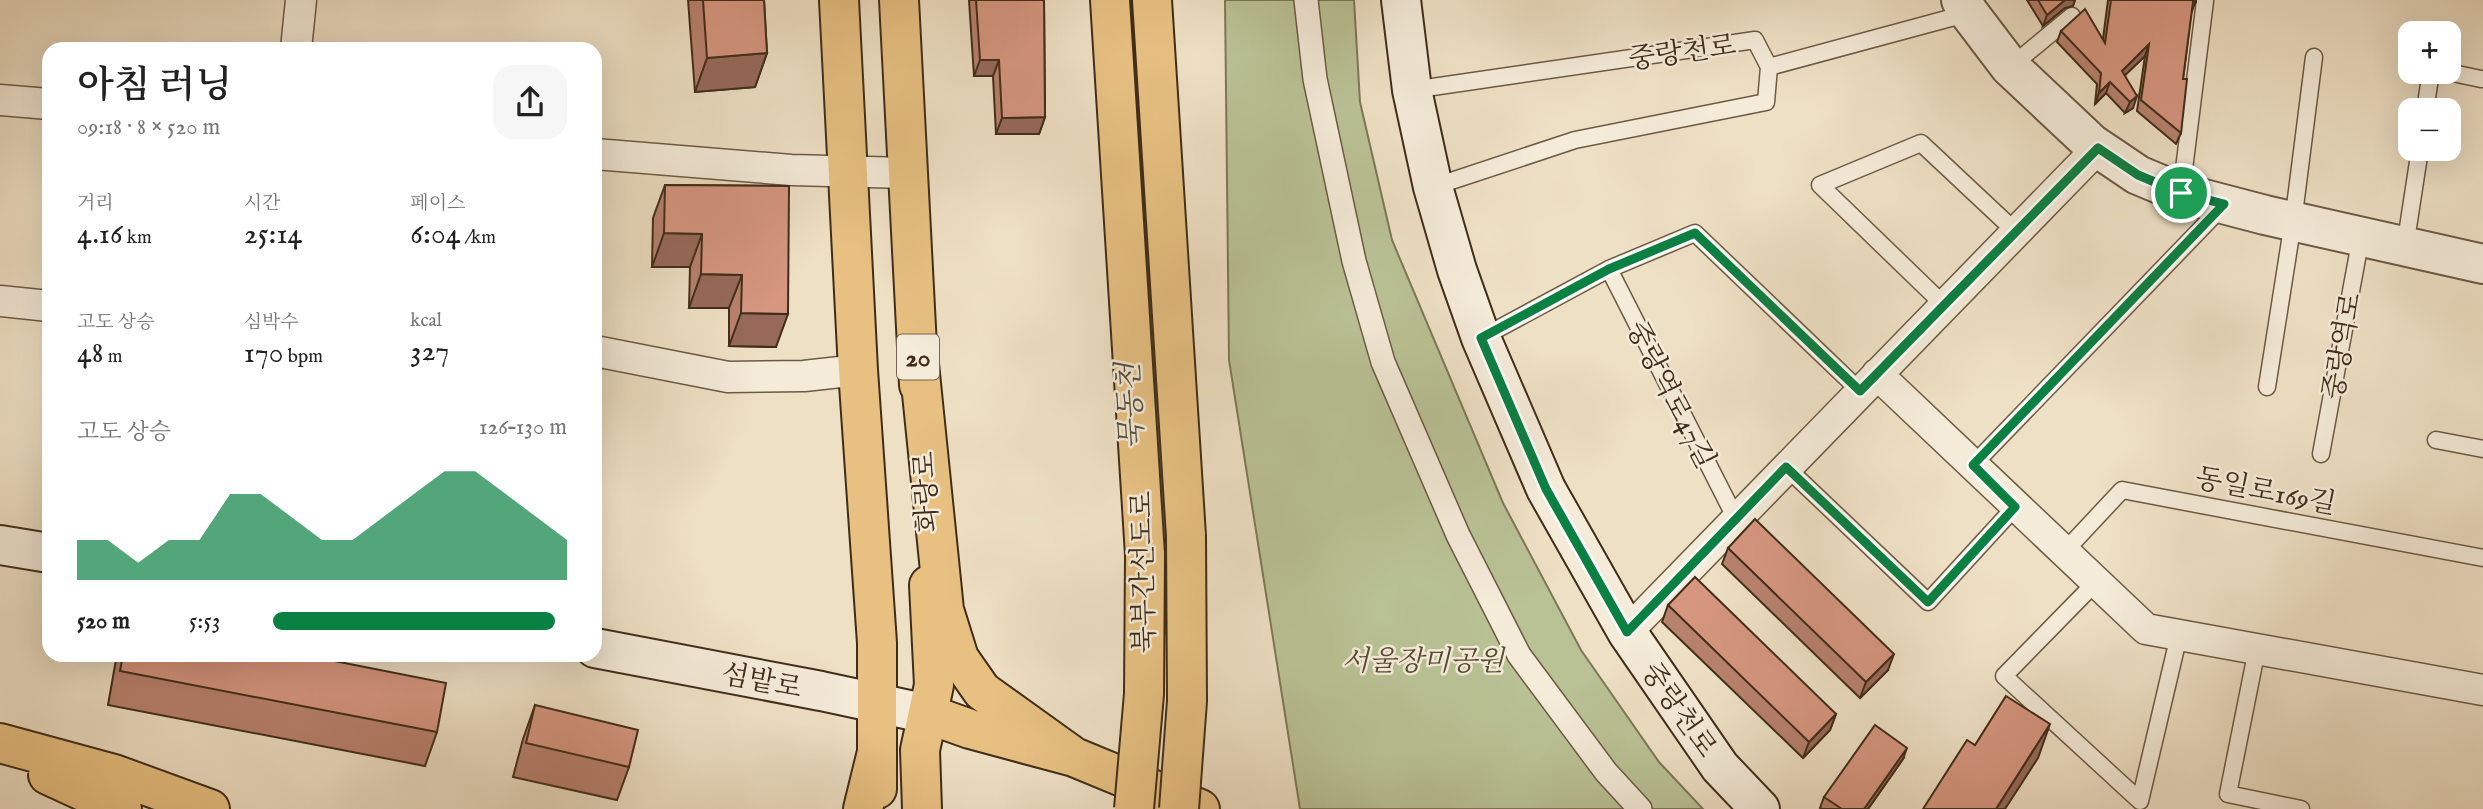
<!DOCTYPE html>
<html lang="ko">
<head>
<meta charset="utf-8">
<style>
  :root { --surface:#fff; --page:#f6f6f6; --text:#222; --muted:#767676; --accent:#0b8043 }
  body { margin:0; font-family:"IM FELL English","Noto Serif KR",serif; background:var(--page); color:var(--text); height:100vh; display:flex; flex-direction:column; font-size:26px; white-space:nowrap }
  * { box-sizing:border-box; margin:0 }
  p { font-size:23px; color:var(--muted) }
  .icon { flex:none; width:38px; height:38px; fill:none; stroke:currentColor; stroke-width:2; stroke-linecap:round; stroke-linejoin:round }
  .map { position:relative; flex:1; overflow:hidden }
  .panel { position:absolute; left:42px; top:42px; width:560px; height:620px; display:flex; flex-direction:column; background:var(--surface); border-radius:21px; box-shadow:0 7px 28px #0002 }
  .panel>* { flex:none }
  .tools { position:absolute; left:2398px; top:21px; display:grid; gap:14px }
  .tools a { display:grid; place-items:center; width:63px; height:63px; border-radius:14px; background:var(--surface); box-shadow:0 7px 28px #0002; font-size:35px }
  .pin { position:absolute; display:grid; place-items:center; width:60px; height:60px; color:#fff; margin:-30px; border:4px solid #fff; border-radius:50%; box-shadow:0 2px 7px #0007 }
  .round { display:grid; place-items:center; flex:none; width:74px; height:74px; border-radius:21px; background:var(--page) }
  .summary { display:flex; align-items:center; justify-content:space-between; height:119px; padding:0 35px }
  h1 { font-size:38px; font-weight:600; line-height:52px }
  .figures { display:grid; grid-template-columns:repeat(3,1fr); gap:10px; height:119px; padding:7px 35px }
  .figures div { display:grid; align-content:center }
  .figures b { font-size:30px; font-weight:600 }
  .figures small { font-size:19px; font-weight:400 }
  .figures p { font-size:19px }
  .chart { height:196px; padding:14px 35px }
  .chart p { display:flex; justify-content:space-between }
  .chart svg { width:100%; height:126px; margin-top:7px; fill:var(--accent); opacity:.7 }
  ul { padding:0 35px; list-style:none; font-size:23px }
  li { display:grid; grid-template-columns:112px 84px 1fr; align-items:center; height:52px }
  li i { height:18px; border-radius:9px; background:var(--accent) }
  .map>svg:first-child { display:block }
  .green { fill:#b9c295; stroke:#7c7857; stroke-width:2 }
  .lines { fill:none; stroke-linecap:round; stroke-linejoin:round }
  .stream { stroke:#77827a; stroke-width:9 }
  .service-casing { stroke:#6c5a44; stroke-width:19 }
  .pedestrian-casing { stroke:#6c5a44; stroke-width:26 }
  .minor-casing { stroke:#6c5a44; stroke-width:33 }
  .tertiary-casing { stroke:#6c5a44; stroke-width:42 }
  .secondary-casing { stroke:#402d19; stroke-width:42 }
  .primary-casing { stroke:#402d19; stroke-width:42 }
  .trunk-casing { stroke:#402d19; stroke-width:42 }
  .service { stroke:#f4ebd9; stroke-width:16 }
  .pedestrian { stroke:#f4ebd9; stroke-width:23 }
  .minor { stroke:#f4ebd9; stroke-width:30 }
  .tertiary { stroke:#f4ebd9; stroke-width:38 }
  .secondary { stroke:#f4ebd9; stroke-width:38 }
  .primary { stroke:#e7c082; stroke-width:38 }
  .trunk { stroke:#e7c082; stroke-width:38 }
  .trunk-bridge-casing { stroke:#402d19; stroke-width:42; stroke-linecap:butt }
  .trunk-bridge { stroke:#e7c082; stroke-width:38 }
  .wall { fill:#b8816e; stroke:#402d19; stroke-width:2 }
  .shaded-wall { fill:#96695a; stroke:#402d19; stroke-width:2 }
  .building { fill:#d69680; stroke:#402d19; stroke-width:2 }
  .route-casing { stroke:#fff; stroke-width:14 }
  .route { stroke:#0b8043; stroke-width:9 }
  .labels { text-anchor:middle; stroke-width:5; stroke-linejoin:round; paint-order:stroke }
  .shield { fill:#f4ebd9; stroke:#766653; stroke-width:2 }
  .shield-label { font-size:26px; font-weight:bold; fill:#402d19 }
  .street-label { font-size:28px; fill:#402d19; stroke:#f4ebd9 }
  .park-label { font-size:28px; font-style:italic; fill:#584b32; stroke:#f4ebd9 }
  .water-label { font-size:30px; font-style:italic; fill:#575042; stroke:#f4ebd9 }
</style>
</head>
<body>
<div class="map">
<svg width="2483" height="809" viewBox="0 0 2483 809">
  <rect width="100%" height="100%" fill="#eee0c5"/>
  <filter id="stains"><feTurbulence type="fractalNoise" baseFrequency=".00286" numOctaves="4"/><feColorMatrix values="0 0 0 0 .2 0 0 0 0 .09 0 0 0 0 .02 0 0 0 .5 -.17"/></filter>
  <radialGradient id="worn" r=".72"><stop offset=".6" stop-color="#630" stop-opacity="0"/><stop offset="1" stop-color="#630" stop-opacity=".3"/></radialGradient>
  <path class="green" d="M1225,0H1354L1360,102L1392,240L1503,503L1581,650L1659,762L1703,809H1300L1229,360Z"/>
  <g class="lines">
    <path class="stream" d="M1131,0L1154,400
      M1164,557L1168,631"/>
    <g class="service-casing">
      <path id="service" d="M1769,67L1969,13
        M2010,67L2072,16
        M2448,72L2481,79
        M1412,90L1755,40L1769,67L1766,102L1575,140L1433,187
        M2425,110L2431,72
        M2181,193L2205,1
        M2405,247L2420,149
        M1609,269L1736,519
        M1944,305L1820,185L1921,143L2016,232
        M1481,338L1609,269L1695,233L1860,391
        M2267,387L2293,222L2314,57
        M2436,440L2483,449
        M2321,454L2361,237
        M1973,465L2224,205
        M1786,467L1928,602L2015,507
        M2064,552L2122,490L2483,558
        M2096,582L2004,676L2140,801L2179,635
        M2257,649L2228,794L2301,809"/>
    </g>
    <g class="pedestrian-casing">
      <path id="pedestrian" d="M1306,0L1315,79L1354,261L1383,362L1458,535L1519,655L1606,772L1640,809"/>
    </g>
    <g class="minor-casing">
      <path id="minor" d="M296,49L301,0
        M0,100L49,104
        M595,154L791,170L907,173
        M0,301L49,306
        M595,351L728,377L804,376L858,370
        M1877,374L2146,629L2483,690
        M1627,632L2098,148"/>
    </g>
    <g class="tertiary-casing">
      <path id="tertiary" d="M1961,0L1969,13L2010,67L2092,144L2138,175L2181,193L2265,215L2483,264"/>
    </g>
    <g class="secondary-casing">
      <path id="secondary" d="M1401,0L1412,90L1433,187L1457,270L1481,338L1546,489L1627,632L1720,767L1760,809
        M0,545L49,553
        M595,648L821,691L928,714"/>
    </g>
    <g class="primary-casing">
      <path id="primary" d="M839,0L858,370L877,643V789
        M899,0L919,385
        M922,809L920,750L934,685L929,585"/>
    </g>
    <g class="trunk-casing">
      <path id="trunk" d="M1110,0L1145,555
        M1152,0L1186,536
        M918,354L944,610L959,658L982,691L1074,757
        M928,714L970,729L1074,757L1200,809
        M0,743L114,774L210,809
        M48,775L122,809
        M863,809L876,756"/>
    </g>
    <use href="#service" class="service"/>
    <use href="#pedestrian" class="pedestrian"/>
    <use href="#minor" class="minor"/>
    <use href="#tertiary" class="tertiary"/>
    <use href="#secondary" class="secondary"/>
    <use href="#primary" class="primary"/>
    <use href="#trunk" class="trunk"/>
    <g class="trunk-bridge-casing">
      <path id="trunk-bridge" d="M1134,809L1144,694L1145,555
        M1179,809L1187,701L1186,536"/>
    </g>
    <use href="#trunk-bridge" class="trunk-bridge"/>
  </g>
  <path class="wall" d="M688,0H764L767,53L755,87L695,92Z
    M969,0H1044L1045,117L1039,134H996L993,76H974Z
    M2027,0H2075L2073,6L2065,8L2043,26Z
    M2108,0H2196L2191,14L2183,79L2181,133L2176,144L2137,111L2145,56L2125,75L2133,108L2125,113L2106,93L2095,104L2097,84L2057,42L2061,31L2103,39Z
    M665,185L789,186L776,347L729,346V308H689L690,267H652L653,218Z
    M1728,548L1888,670L1860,698L1722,564Z
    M1668,605L1836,714L1830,730L1803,758L1662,622Z
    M117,654H299L437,732L425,766L108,705Z
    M535,705L629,767L617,800L513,777L523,739Z
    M1903,759L1868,809H1822L1820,808L1824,797Z"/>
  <path class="shaded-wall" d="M2065,0H2075L2073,6L2065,8L2043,26L2047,15Z
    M2149,44L2145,56L2118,82L2122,71Z
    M767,53L755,87L695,92L707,58Z
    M980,60H999L993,76H974Z
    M2110,82L2106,93L2095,104L2099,93Z
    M2137,96L2133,108L2125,113L2130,102Z
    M1045,117L1039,134H996L1002,118Z
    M664,233L702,234L690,267H652Z
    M701,274L742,275L729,308H689Z
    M741,313L788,314L776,347L729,346Z
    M1894,654L1888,670L1860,698L1866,682Z
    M1836,714L1830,730L1803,758L1809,742Z
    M2050,724L2038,758L2005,809H1996Z
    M1907,748L1903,759L1868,809H1864Z"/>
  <path class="building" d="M703,0H764L767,53L707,58Z
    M976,0H1044L1045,117L1002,118L999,60H980Z
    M2038,0H2065L2047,15Z
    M2111,0H2196V2H2193L2183,79H2187L2181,133L2141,100L2149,44L2122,71L2137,96L2130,102L2110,82L2099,93L2101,73L2061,31L2085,9L2105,43Z
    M665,185L789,186L788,314L741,313L742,275L701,274L702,234L664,233Z
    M1755,519L1894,654L1866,682L1728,548Z
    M1695,577L1836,714L1809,742L1668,605Z
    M123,654H299L446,683L437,732L120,671Z
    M2006,696L2050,724L1996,809H1923L1967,740L1975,745Z
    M535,705L638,730L629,767L526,743Z
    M1875,725L1907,748L1864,809H1842L1824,797Z"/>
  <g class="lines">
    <g class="route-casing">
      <path id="route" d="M2098,148L2138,175L2181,193L2224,204L1973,465L2015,507L1928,602L1786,467L1627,632L1546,489L1481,338L1609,269L1695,233L1860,391Z"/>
    </g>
    <use href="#route" class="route"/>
  </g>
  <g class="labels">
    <rect class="shield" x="897" y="334.5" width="42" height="45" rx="5"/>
    <g class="shield-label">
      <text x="918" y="366">20</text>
    </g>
    <g class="street-label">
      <text transform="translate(1682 51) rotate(-8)" y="10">중랑천로</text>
      <text transform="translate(2341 346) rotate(-80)" y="10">중랑역로</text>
      <text transform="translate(1672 394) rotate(63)" y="10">중랑역로47길</text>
      <text transform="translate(2266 490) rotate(11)" y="10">동일로169길</text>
      <text transform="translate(925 492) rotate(-93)" y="10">화랑로</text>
      <text transform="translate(1142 572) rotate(-91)" y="10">북부간선도로</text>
      <text transform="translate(762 680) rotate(11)" y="10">섬밭로</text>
      <text transform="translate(1680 709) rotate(55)" y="10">중랑천로</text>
    </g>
    <g class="park-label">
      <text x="1423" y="670">서울장미공원</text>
    </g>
    <g class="water-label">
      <text transform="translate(1130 406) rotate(-93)" y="10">묵동천</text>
    </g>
  </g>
  <rect width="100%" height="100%" filter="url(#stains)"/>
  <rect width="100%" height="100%" fill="url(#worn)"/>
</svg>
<div class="tools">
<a>+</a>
<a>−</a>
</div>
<div class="pin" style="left:2181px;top:193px;background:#1e9e55"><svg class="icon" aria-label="arrive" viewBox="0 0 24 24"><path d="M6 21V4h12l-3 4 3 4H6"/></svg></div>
<section class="panel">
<div class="summary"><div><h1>아침 러닝</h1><p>09:18 · 8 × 520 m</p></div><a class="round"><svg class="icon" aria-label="share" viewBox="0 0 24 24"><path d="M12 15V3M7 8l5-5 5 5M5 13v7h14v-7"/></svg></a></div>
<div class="figures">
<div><p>거리</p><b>4.16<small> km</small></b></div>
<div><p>시간</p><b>25:14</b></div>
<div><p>페이스</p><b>6:04<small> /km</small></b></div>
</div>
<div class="figures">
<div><p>고도 상승</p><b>48<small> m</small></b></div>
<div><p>심박수</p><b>170<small> bpm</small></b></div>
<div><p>kcal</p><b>327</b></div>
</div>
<div class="chart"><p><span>고도 상승</span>126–130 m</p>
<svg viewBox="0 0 160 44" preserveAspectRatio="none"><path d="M0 44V30L10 30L20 38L30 30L40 30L50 14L60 14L70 22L80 30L90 30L100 22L110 14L120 6L130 6L140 14L150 22L160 30V44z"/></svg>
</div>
<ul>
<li><b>520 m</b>5:53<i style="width:96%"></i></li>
</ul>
</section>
</div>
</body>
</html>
